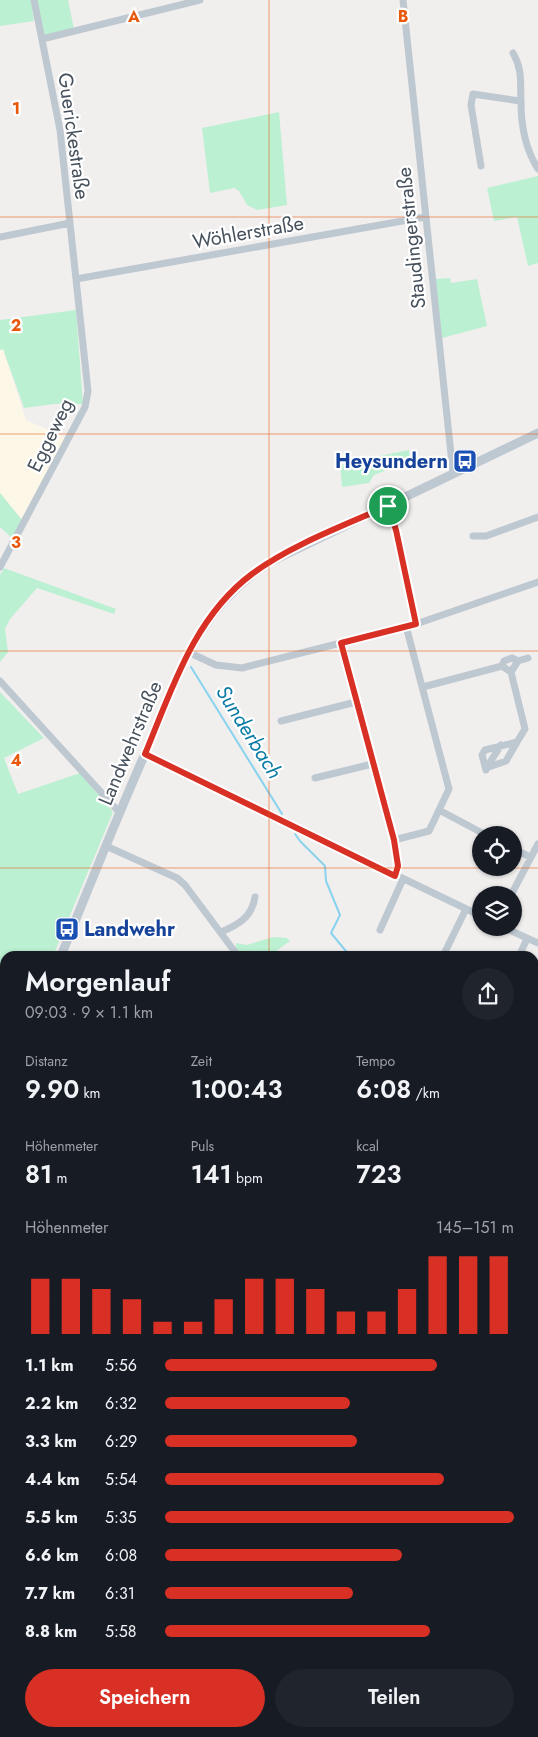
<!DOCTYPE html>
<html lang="de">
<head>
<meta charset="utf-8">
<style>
  :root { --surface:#171b24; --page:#20242c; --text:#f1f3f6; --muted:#9ea1a6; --accent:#d93025 }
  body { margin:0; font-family:Jost,sans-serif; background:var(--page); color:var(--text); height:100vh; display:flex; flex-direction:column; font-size:19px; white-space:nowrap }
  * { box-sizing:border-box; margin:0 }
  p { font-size:16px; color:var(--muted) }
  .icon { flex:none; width:28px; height:28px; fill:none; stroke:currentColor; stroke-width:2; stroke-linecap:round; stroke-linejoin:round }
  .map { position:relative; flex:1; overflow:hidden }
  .side { position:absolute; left:0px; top:951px; width:539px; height:786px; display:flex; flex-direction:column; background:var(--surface); border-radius:15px 15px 0 0; box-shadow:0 1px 4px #0004 }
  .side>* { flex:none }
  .fabs { position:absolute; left:472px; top:826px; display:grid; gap:10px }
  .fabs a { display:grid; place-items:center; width:50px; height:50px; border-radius:50%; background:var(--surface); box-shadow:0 1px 4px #0004; font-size:25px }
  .pin { position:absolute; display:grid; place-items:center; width:42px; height:42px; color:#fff; margin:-21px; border:2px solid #fff; border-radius:50%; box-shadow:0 1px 5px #0007 }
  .round { display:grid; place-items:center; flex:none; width:52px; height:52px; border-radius:26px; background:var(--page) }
  .head { display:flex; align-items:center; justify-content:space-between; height:85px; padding:0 25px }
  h1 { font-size:28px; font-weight:600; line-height:38px }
  .figures { display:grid; grid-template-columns:repeat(3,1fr); gap:8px; height:85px; padding:5px 25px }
  .figures div { display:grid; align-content:center }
  .figures b { font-size:25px; font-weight:600 }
  .figures small { font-size:14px; font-weight:400 }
  .figures p { font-size:14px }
  .chart { height:140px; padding:10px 25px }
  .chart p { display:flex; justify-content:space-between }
  .chart svg { width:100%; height:90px; margin-top:5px; stroke:var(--accent); stroke-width:6 }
  .action { display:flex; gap:10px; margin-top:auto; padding:10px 25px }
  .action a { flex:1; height:58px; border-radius:30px; background:var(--accent); color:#fff; font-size:20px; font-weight:600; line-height:58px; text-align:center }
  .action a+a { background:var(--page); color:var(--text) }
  ul { padding:0 25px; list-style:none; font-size:16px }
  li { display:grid; grid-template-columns:80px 60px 1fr; align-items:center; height:38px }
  li i { height:12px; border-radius:6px; background:var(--accent) }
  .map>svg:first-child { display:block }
  .commercial { fill:#fcf7e7 }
  .green { fill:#bcf0d2 }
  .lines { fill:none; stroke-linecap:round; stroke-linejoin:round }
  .stream { stroke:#88d3ee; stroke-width:2 }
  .minor { stroke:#bec8d1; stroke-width:7 }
  .tertiary { stroke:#bec8d1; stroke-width:9 }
  .route-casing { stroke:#fff; stroke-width:10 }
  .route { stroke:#d93025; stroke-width:6 }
  .grid { fill:none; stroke:#e8590c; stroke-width:1; stroke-opacity:0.55 }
  .labels { text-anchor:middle; stroke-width:4.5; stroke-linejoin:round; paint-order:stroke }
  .street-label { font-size:20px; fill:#46515c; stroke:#fff }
  .transit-label { font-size:20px; font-weight:bold; fill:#164399; stroke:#fff; text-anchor:end }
  .water-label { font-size:21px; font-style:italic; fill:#097ba4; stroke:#fff }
  .grid-label { font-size:16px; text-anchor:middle; font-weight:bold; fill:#e8590c; stroke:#fff; stroke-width:4.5; stroke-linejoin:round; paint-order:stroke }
</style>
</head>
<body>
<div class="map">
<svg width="538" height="1737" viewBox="0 0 538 1737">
  <rect width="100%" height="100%" fill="#f1eeee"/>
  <path class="commercial" d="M3,349L26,420L67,438L22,520L0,493V350Z
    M0,967L5,969V1062L0,1070Z"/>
  <path class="green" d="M0,0H31L34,21L0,26Z
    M36,0H68L74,29L44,35Z
    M279,112L287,205L257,210L247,205L239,191L234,188L210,193L202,128Z
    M538,176V263L528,266L517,217L494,221L487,188Z
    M450,278L451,283L477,279L487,326L442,338L435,279Z
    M76,310L83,404H54L24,408L3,349L0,350V320Z
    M409,450L410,461L374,475L369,483L342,487L340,464Z
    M0,493L22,520L12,538L0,527Z
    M4,568L116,609L114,614L37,588L10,619L5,629L8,652L0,662V575Z
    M0,692L44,738L4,758L18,794L80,773L113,812L53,956H5V969L0,967Z
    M273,937L287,938L290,941L269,956H240L236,949V943L247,945Z
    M5,1143V1224L0,1221V1147Z
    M5,1230V1303L0,1301V1240Z
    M62,1732L64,1734L63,1737H29L32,1733Z"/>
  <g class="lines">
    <path class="stream" d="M191,667L282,814
      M295,834L300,841L325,866L326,881L340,915L331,933L350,956
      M534,1079L538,1081"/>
    <path class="minor" d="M403,0L453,473
      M42,39L200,0
      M513,53C523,70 520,83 521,102C521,125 526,150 538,169
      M481,166L471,105L473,94L520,101
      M0,237L70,223
      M76,279L425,217
      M388,506L397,530L416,624
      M473,536H486L538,517
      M0,567L85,407L88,391L60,130L34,0
      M341,643L394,840L399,866L395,875
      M188,652L216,665L242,668L416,624L538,582
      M502,666L504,661L512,658L518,661
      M0,681L119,812
      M423,687L502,666L511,672L518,661L528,658
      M281,721L356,702
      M145,754L481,916
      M487,767L501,745
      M486,768L506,761L517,742
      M486,770L482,755L485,750L517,742L525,729L511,672
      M315,778L372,764
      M439,810L486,835
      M394,840L429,831L449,789L406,626
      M106,846L177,878L185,885L238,956
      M514,849L530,857
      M511,895L538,844
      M505,928L538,943
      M380,930L403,879
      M221,932C238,925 252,917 255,897
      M443,956L466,909
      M519,956L527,939
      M534,1124L538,1115
      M534,1174L538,1176
      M534,1256L538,1259
      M534,1323L538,1313
      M534,1372L538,1373
      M26,1737L29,1732
      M283,1737L284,1732"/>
    <path class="tertiary" d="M61,956C88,889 115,822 144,756C178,678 194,611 270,562L538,433
      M0,1079L5,1072
      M0,1306L5,1309
      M534,1542L538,1534
      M534,1635L538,1639"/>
  </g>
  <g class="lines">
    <g class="route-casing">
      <path id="route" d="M388,506L396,530L416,624L341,643L394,840L398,866L395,876L145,754C172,689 194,617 252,574C289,546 345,525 388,506Z"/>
    </g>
    <use href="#route" class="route"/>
  </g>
  <path class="grid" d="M269,0V956M0,217H538M0,434H538M0,651H538M0,868H538M0,1086H5M534,1086H538M0,1303H5M534,1303H538M0,1520H5M534,1520H538M269,1732V1737"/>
  <defs>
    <g id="bus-square" transform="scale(1.25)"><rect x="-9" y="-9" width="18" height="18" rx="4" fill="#1a4fb4" stroke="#fff"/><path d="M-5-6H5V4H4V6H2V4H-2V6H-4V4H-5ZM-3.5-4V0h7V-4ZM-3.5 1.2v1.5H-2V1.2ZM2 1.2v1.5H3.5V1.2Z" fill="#fff"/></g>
  </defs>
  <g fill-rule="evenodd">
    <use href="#bus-square" x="465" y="461"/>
    <use href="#bus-square" x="67" y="929"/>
  </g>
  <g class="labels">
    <g class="street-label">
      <text transform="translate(74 136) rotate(82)" y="7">Guerickestraße</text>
      <text transform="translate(248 232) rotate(-10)" y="7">Wöhlerstraße</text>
      <text transform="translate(411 238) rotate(-96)" y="7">Staudingerstraße</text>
      <text transform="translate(50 435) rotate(-64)" y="7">Eggeweg</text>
      <text transform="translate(130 743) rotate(-67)" y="7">Landwehrstraße</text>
    </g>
    <g class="transit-label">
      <text x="448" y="468">Heysundern</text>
      <text x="84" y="936" text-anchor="start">Landwehr</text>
    </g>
    <g class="water-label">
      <text transform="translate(249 732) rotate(58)" y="7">Sunderbach</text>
    </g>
  </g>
  <g class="grid-label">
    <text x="134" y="22">A</text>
    <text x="403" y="22">B</text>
    <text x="16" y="114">1</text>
    <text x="16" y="331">2</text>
    <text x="16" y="548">3</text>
    <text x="16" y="766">4</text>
  </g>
</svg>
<div class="fabs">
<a><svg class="icon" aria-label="locate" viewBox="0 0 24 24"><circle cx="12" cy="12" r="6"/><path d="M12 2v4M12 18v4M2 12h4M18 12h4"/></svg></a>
<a><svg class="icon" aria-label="layers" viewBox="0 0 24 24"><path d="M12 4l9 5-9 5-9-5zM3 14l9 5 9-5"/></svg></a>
</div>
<div class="pin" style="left:388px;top:506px;background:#1e9e55"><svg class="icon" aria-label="arrive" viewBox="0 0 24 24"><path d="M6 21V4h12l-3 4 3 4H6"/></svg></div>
<section class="side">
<div class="head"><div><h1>Morgenlauf</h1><p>09:03 · 9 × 1.1 km</p></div><a class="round"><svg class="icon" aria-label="share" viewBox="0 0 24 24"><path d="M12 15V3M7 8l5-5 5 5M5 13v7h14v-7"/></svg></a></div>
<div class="figures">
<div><p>Distanz</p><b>9.90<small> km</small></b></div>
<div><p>Zeit</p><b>1:00:43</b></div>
<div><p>Tempo</p><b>6:08<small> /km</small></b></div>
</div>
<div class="figures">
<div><p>Höhenmeter</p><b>81<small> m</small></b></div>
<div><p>Puls</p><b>141<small> bpm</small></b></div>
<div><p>kcal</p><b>723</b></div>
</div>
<div class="chart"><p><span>Höhenmeter</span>145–151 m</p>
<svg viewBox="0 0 160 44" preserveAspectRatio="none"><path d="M5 44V17M15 44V17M25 44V22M35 44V27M45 44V38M55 44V38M65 44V27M75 44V17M85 44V17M95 44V22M105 44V33M115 44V33M125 44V22M135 44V6M145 44V6M155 44V6"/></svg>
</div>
<ul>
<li><b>1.1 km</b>5:56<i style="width:78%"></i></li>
<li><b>2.2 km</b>6:32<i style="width:53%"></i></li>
<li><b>3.3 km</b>6:29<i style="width:55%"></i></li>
<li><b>4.4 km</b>5:54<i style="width:80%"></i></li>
<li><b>5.5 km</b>5:35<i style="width:100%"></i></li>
<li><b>6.6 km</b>6:08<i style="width:68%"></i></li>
<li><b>7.7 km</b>6:31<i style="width:54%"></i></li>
<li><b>8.8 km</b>5:58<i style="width:76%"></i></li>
</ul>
<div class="action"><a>Speichern</a><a>Teilen</a></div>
</section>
</div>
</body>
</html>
